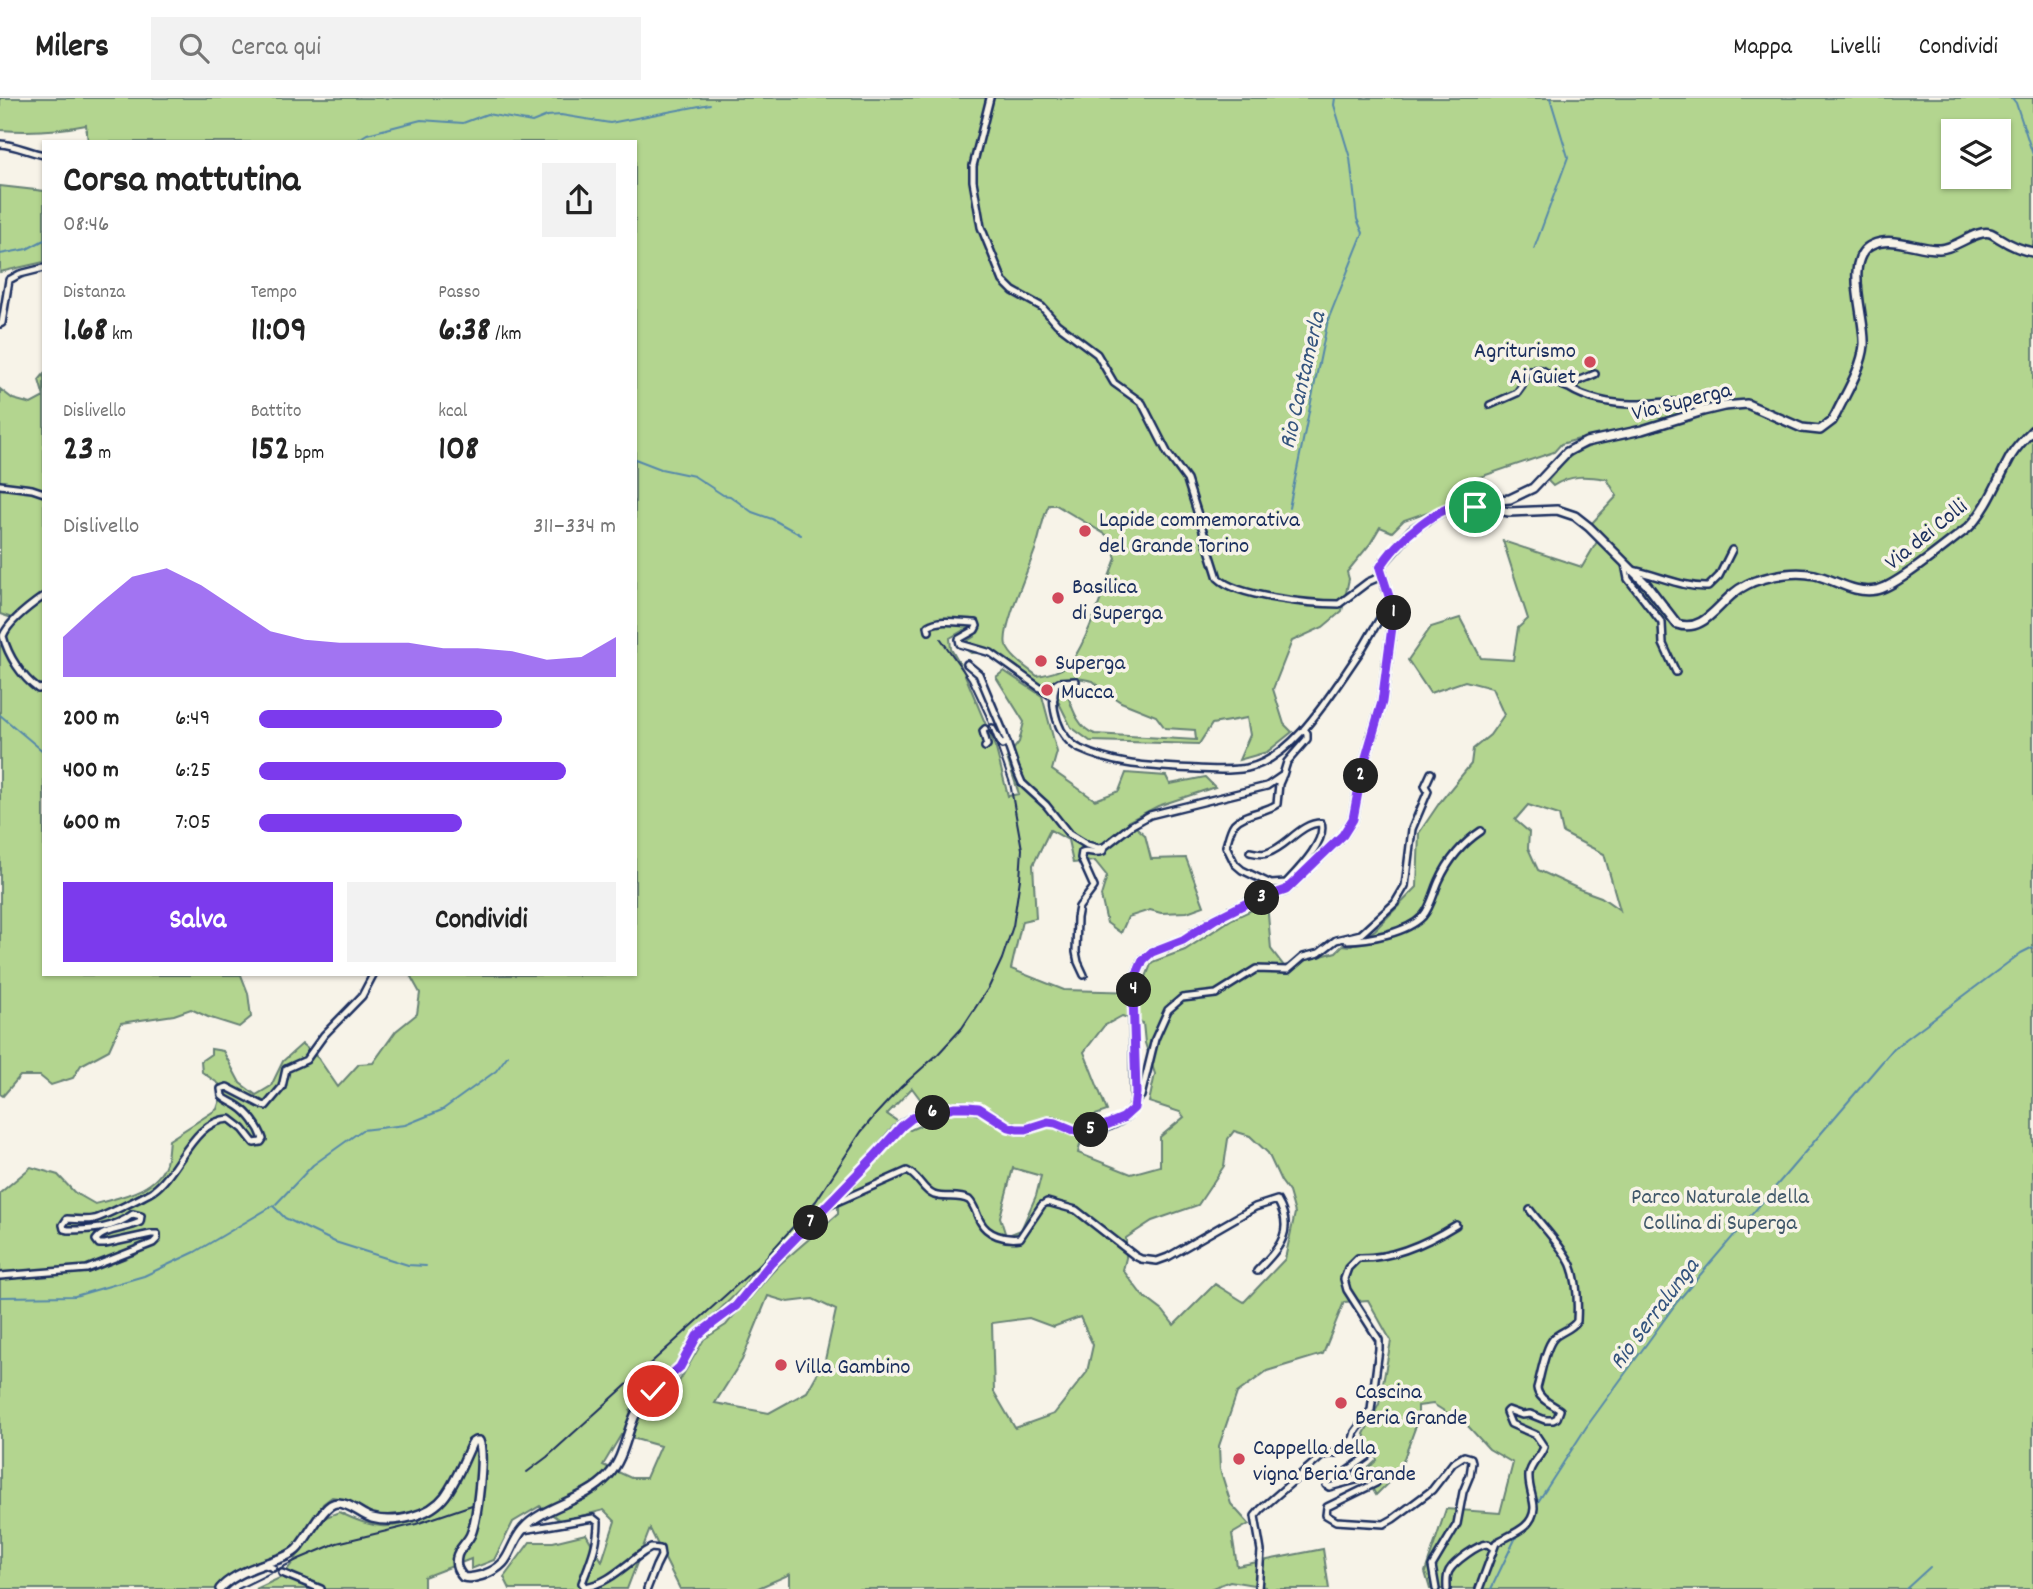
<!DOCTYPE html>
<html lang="it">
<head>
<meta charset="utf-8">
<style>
  :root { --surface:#fff; --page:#f2f2f2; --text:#222; --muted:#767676; --line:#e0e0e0; --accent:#7c3aed }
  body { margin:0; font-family:Dekko,sans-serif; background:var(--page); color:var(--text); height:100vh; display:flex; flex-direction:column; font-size:26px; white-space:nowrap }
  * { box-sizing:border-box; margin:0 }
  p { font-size:23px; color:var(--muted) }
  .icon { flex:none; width:38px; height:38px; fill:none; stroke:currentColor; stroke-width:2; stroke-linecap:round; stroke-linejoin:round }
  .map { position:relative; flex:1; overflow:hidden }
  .side { position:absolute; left:42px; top:42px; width:595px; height:836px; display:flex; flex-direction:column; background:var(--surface); border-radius:0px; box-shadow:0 2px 5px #0004 }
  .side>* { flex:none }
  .fabs { position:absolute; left:1941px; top:21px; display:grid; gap:14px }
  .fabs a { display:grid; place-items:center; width:70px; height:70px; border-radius:0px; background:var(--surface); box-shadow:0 2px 5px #0004; font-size:35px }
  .pin { position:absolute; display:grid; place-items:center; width:60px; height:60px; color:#fff; margin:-30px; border:4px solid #fff; border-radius:50%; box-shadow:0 2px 7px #0007 }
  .km { position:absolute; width:35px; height:35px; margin:-18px; border-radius:50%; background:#222; color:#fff; font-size:19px; line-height:35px; text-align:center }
  .round { display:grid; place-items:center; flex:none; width:74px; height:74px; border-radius:0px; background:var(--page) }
  .headline { display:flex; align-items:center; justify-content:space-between; height:119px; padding:0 21px }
  h1 { font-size:38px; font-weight:700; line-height:52px }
  .metrics { display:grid; grid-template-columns:repeat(3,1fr); gap:10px; height:119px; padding:7px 21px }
  .metrics div { display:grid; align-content:center }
  .metrics b { font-size:35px; font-weight:700 }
  .metrics small { font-size:19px; font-weight:400 }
  .metrics p { font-size:19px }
  .chart { height:196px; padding:14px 21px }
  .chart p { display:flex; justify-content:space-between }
  .chart svg { width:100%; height:126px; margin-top:7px; fill:var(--accent); opacity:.7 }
  .action { display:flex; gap:14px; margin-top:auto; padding:14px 21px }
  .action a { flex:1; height:80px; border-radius:0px; background:var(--accent); color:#fff; font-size:28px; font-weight:700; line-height:80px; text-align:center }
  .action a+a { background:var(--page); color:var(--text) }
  ul { padding:0 21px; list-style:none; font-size:23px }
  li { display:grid; grid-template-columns:112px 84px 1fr; align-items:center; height:52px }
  li i { height:18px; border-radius:9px; background:var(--accent) }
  header { display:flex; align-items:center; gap:42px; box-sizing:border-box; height:98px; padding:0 35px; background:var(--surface); border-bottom:2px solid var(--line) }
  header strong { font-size:33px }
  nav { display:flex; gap:38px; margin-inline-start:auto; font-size:24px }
  .search { width:490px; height:63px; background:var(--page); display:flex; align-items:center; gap:18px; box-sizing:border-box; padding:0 24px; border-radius:0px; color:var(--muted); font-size:26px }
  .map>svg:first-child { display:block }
  .green { fill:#b3d58f; stroke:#678276; stroke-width:2; fill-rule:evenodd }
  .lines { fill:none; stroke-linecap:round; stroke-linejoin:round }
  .stream { stroke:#5689aa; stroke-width:2 }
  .street-casing { stroke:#1b2f5e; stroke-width:10 }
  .secondary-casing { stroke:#1b2f5e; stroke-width:12 }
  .street { stroke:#f7f3e8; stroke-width:5 }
  .secondary { stroke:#f7f3e8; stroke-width:7 }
  .tram { stroke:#1b2f5e; stroke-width:2 }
  .route-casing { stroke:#fff; stroke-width:14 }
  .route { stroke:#7c3aed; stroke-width:9 }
  .poi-dot { fill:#d1495b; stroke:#f7f3e8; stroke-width:2.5 }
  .labels { text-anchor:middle; stroke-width:7; stroke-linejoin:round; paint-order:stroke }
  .poi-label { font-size:23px; fill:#1b2f5e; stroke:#f7f3e8; text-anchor:start }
  .street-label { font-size:23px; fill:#1b2f5e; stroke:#f7f3e8 }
  .park-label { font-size:23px; fill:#41586a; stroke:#f7f3e8 }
  .water-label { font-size:24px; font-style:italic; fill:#34547e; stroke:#f7f3e8 }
</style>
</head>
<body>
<header>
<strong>Milers</strong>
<div class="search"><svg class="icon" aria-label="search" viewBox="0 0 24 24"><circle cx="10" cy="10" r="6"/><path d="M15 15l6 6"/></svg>Cerca qui</div>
<nav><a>Mappa</a><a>Livelli</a><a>Condividi</a></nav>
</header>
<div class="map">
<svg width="2033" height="1491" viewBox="0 0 2033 1491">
  <rect width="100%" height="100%" fill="#f7f3e8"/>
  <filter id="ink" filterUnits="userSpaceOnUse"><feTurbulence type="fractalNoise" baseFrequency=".0143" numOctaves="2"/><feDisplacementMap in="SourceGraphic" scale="14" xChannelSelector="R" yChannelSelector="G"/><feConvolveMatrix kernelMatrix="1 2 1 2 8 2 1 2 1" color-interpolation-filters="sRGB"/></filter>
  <g filter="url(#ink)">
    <path class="green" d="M0,0H2033V1491H1430L1425,1474L1446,1411L1500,1415L1513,1365L1489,1351L1468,1328L1433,1306L1418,1308V1322L1399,1374L1376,1397L1363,1375L1377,1362L1364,1336L1379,1306L1391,1243L1368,1202L1344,1204L1323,1256L1267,1273L1237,1295L1219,1348L1220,1371L1231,1406L1249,1426L1232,1436L1237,1468L1323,1451L1329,1491H1266V1489L1230,1483L1210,1491H790V1476L756,1491H680L650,1431L627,1491H510L504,1479L530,1444H553L586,1436L602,1463L615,1423L604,1412L561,1423L540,1408L513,1424L494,1462L471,1471V1461L424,1479V1491H256L282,1479L326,1419L339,1414C351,1420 366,1427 381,1428C402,1430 438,1416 448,1397C423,1410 397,1427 368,1416C356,1411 345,1400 332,1399L323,1406L317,1418L293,1450L259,1465L218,1491H0V1095L31,1069L58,1077L74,1094L95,1106C120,1099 157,1093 166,1065C168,1058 168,1049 169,1042L217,1011L220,1002L219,986L202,974L201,963L211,956V951L223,953L240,985L256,997L271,988L283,963L302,946L318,960L338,989L359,966L373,965L396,933L417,916L420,895L410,877H635V44H88L86,27C57,33 29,34 0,32ZM1953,33H1998V79H1953ZM1579,341H1609L1610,343C1573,352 1571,355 1548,383L1553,388C1571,376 1587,378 1607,381L1617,398L1591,426L1601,437L1582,469L1503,443L1528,521L1518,530L1513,562L1481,560L1460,520L1431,529L1408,562L1430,595L1465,583L1492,590L1504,617L1490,637L1473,651L1471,666L1440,704L1419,735L1417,789L1375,832L1350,848L1343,847L1336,854L1284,868L1271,851L1267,805L1232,821L1185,852L1152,864L1140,894L1064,892L1011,871L1022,823L1036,820L1033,767L1050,732L1068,742L1073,765L1095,763L1107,778L1101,798L1107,825L1121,835L1128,819L1150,812L1161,815L1187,814L1204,808L1186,760L1151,761L1145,737L1129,723L1158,708L1215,689L1205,679L1170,686L1166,678L1126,675L1119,693L1095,702L1052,672L1057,654L1042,598L1004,573L996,579L1024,624L1019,644L1007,660L1019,696L1008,698L996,651L963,572L951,551L950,540L964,532L972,530L975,538L964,545L962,549L971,555L985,554L1050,592L1057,601L1071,629L1090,643L1199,646L1212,626L1247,620L1250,637L1239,662L1267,654L1292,634L1284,626L1273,591L1292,543L1323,529L1342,513L1349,481L1347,474L1370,446L1380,429L1392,434L1404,422L1477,397V380L1554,354L1561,346ZM1049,407H1056L1108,438L1116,460C1107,483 1084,553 1068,567C1059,574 1048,576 1037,578C1027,570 1011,560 1006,547C1001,531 1030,468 1036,449C1041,435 1042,420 1049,407ZM1073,579L1093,583L1107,595L1121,604L1156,618L1165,630L1195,632L1196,642L1095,636C1076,630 1071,605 1064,587L1066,583ZM1528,707L1559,717L1563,735L1604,756L1620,812L1601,799L1579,791L1538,772L1528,750L1529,734L1515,722ZM1122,918L1143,925L1145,945L1155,976L1149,1004L1180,1014L1184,1019L1160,1039V1068L1131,1076L1078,1055L1087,1020L1107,1013L1084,954L1104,928ZM912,990L935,1021L910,1032L887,1016ZM1234,1033L1250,1038L1268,1055L1281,1083L1289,1094L1295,1115L1285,1161L1244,1204L1215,1186L1174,1227L1163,1213L1142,1197L1123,1172L1126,1160V1140L1152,1123L1198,1107L1224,1068L1228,1041ZM1013,1070L1041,1078L1036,1098L1021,1132L1006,1138L1000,1119ZM838,1089V1116L780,1166L751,1196L726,1227L704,1241L677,1287L661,1298L643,1320L630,1313L652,1286L675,1266L694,1237L743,1189L751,1177L824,1106L832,1093ZM768,1198L788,1204L813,1201L836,1212L825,1262L807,1294L769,1315L715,1305L742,1262ZM1080,1219L1093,1247L1087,1274L1054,1316L1015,1330L994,1294L992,1225L1029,1220L1053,1229ZM621,1337L660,1348L646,1380H631L603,1367Z
      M0,88L44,93V164L0,174Z
      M44,276V877H241L248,895L251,919L239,929L208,919L191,911L174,917L121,925L109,952L81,967L73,980L51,987L40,978H20L3,998L0,996V548C9,541 10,531 12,520L0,516V291L13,301L31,306L44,299L39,282Z"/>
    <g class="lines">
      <path class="stream" d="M2012,0L2016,5L2033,57
        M354,44L367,36L421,22L463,25L487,16L532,24L547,18L561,17L610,25L710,6
        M1534,151L1568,59L1550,0
        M0,156L27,151L44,142
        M635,361L661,371L694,378L723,397L730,398L752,414L772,421L801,437
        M1289,410L1328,222L1363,135L1357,121L1350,60L1334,7L1335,0
        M0,617L44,654
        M273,1108L285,1120L335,1144L408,1167L426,1168
        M0,1199L75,1198L144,1178L195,1154L276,1106L313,1067L362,1032L405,1027L442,1012L496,973L508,957
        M1536,1407L1587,1328L1677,1204L1894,950L2021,855L2033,849
        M1524,1425L1531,1415
        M1491,1491L1518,1435
        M1906,1491L1930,1469"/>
      <g class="street-casing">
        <path id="street" d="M990,0L973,68V83L981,129L1003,183L1013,193L1042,209L1057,226L1097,256L1114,285L1142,305L1168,356L1187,382L1218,480C1237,499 1312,506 1339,506L1368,484L1382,478
          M0,46C16,47 28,54 44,57
          M0,226L2,225L9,182L20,176L44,170
          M1595,276L1573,285L1569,290C1586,301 1612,306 1633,306C1657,307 1682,297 1703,313
          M1490,307L1517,295L1522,288L1527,273C1542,270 1544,271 1553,282C1557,286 1564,288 1569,290
          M0,387L32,391L44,395
          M1625,466L1628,481L1662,525L1663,546L1676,574
          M1631,472C1656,476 1682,490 1708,489L1719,478L1732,452
          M44,498C31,507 9,523 3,538C8,558 22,579 38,591L44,590
          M929,533L928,528C940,520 961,525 976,525L977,528L975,532L959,541L960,546L991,555L1054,600
          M967,566L979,576L1003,633L1016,671L1022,685L1046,707L1069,736L1087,747L1098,750L1104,749L1132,727L1150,717L1267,688L1283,677L1287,664L1307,641V635L1304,631
          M1076,583L1059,584L1056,586C1049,608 1058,640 1080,651C1112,666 1143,668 1178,670C1201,671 1225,674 1247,670C1295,660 1333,592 1360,554C1367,544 1383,511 1392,507
          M992,630L1002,647L1007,644
          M985,649L987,647L983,633L985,631
          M1282,679L1279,686L1277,706C1265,715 1245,714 1234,726C1230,731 1228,742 1226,748L1235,766L1242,772L1271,786L1286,785L1292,787
          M1250,754C1255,755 1262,757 1267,755C1287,749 1300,725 1321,725C1327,743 1298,772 1286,785
          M1346,842C1369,842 1407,835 1423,818C1431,809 1434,794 1439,783C1448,763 1463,745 1481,733
          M1084,877L1078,864L1076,854L1077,820L1079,809L1094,789L1081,760L1082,754C1088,751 1095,757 1103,753L1104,749
          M1135,1003L1141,998L1155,941L1168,912L1182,900L1216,896L1256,871L1288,872L1303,859L1319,855L1336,842L1361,836L1395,805L1405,788L1412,731L1428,693L1425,688L1431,675
          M830,1107L907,1073C919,1078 922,1092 934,1097C946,1101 958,1096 969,1102C975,1108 976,1116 980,1123C987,1137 1005,1142 1020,1140L1042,1107L1047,1104L1076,1112L1135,1158L1141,1161L1157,1163L1168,1159L1255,1109L1277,1102C1296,1133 1279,1150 1257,1173
          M0,1178L87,1171L153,1145L157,1141V1136H151L105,1146H99L96,1142C103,1131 127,1131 140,1124L141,1118L133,1116C113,1131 92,1132 68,1132L64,1131L63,1127L67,1121C76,1121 86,1123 94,1121C103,1119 145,1098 153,1093C180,1074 192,1022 230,1021L243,1031L254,1045L261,1044L263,1041C259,1029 249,1015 238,1008C232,1004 227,1003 222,998L221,991L227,989L262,1007L266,1008L282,989L286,971L306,962L324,937L362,898L373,877
          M1353,1341L1355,1334L1371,1312L1379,1251V1242L1347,1192L1344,1181L1348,1170L1358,1160C1392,1161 1427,1145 1456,1127
          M523,1432L593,1420L598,1424C598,1447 590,1464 582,1485L585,1489C608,1486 626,1466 644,1454L651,1450L660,1451L661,1458L656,1468L647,1491
          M262,1466L273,1470
          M282,1475L321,1491
          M1258,1491L1261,1453L1255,1418L1261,1411L1323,1357L1336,1355L1353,1341L1368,1351V1358L1343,1376L1327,1383L1326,1387L1329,1389L1371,1378L1375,1377L1380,1380L1376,1385L1327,1409L1326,1417L1336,1423L1384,1426L1393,1421L1432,1392L1453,1365L1464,1358L1471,1360L1472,1364L1470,1377L1463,1394L1457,1426L1432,1468L1436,1491
          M1447,1491C1447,1485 1446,1479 1449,1473C1454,1464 1478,1446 1488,1446L1493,1450
          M1479,1491L1496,1445C1510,1436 1533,1431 1534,1410C1534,1400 1528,1389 1529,1377C1530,1366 1541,1359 1544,1349L1536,1337L1511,1326L1506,1314L1508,1312L1522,1317L1530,1316L1545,1322H1553L1557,1320L1560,1312C1552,1306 1538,1301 1537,1290C1541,1277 1545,1249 1554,1240C1561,1233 1571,1232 1577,1223C1578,1205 1578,1184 1571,1167C1563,1149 1542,1128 1530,1112"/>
      </g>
      <g class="secondary-casing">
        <path id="secondary" d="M1469,406L1509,414L1557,412L1575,418L1589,429L1647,487L1677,526C1702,535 1716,509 1734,495C1741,489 1753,483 1762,481C1779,476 1797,473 1815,477C1836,482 1854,496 1876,492C1895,490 1950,443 1968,430C1989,409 1997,383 2011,358C2017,348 2025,340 2033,332
          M220,1491C230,1479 252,1470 267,1465C277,1461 287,1460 296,1452C307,1442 323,1405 337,1405C349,1404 361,1417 372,1420C395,1426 430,1418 445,1398C457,1382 464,1362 472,1345L475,1343H479C485,1356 477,1422 471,1436C468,1444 458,1451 457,1459C455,1468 458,1473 463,1479C470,1481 476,1479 483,1477C513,1466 506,1452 523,1431C544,1407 584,1404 608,1378C627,1357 626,1328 641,1306C650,1293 665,1286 676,1274C686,1264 689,1249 698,1238C708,1225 724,1220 735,1209C755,1188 771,1165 791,1145C818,1117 846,1089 872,1061C885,1048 897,1027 913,1020C925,1015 942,1011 954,1009C972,1007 985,1012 999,1022C1005,1026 1010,1030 1017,1031C1029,1033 1037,1026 1048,1024C1057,1023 1065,1030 1073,1032C1094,1036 1130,1025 1135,1003L1133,895L1136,878L1143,862L1152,854L1183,842L1215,821L1245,806L1286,792L1343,737L1353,721L1362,673L1382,604L1394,514L1380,470L1383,465L1412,432L1435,417L1451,409L1466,405L1510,401L1533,390L1567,354L1586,344L1642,332L1703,313L1724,308L1747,306L1802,330L1820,332L1832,323L1836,316C1846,295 1862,270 1864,247C1866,221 1842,160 1872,147C1894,137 1917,152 1940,151C1955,151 1976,131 1990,135C1993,136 1996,138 1999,140C2010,147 2020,152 2033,154"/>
      </g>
      <use href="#street" class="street"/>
      <use href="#secondary" class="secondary"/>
      <path class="tram" d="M527,1374L547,1359L760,1166L816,1103L861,1034L876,1016L901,989L938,956L962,930L989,889L1002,861L1013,828L1020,781L1022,751L1010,685L986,617L969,581L941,541
        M238,1491L299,1461L337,1445L416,1426L472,1407"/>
    </g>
  </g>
  <g class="lines" filter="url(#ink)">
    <g class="route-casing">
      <path id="route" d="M653,1293L680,1269L697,1238L704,1232L736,1208L771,1165L874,1059L902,1028L912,1020L954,1009H968L979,1010L1009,1029L1017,1031H1026L1048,1024L1056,1025L1073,1032L1086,1033L1099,1030L1123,1020L1134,1010L1136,995L1133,895L1136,878L1143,862L1152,854L1183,842L1215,821L1245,806L1286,792L1343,737L1353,721L1362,673L1382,604L1394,514L1380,470C1394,445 1444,398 1475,409"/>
    </g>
    <use href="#route" class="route"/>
  </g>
  <g class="poi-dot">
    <circle cx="1590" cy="264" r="7"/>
    <circle cx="1085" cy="433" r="7"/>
    <circle cx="1058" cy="500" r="7"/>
    <circle cx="1041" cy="563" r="7"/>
    <circle cx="1047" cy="592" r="7"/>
    <circle cx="781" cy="1267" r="7"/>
    <circle cx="1341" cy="1305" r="7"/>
    <circle cx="1239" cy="1361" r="7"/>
  </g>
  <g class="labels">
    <g class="poi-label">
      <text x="1576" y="259" text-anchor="end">Agriturismo<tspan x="1576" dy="26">Ai Guiet</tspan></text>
      <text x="1099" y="428">Lapide commemorativa<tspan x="1099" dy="26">del Grande Torino</tspan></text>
      <text x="1072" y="495">Basilica<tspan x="1072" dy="26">di Superga</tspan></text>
      <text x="1055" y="571">Superga</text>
      <text x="1061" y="600">Mucca</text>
      <text x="795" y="1275">Villa Gambino</text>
      <text x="1355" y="1300">Cascina<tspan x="1355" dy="26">Beria Grande</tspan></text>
      <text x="1253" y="1356">Cappella della<tspan x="1253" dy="26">vigna Beria Grande</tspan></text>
    </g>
    <g class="street-label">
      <text transform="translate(1681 302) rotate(-14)" y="8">Via Superga</text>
      <text transform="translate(1925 435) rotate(-39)" y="8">Via dei Colli</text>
    </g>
    <g class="park-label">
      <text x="1720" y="1105">Parco Naturale della<tspan x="1720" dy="26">Collina di Superga</tspan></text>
    </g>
    <g class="water-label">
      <text transform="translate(1301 282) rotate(-77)" y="8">Rio Cantamerla</text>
      <text transform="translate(1653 1215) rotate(-53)" y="8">Rio Serralunga</text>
    </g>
  </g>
</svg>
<div class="fabs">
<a><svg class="icon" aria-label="layers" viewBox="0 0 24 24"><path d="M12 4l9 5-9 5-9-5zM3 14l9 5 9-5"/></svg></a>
</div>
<div class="pin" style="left:1475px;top:409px;background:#1e9e55"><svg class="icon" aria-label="arrive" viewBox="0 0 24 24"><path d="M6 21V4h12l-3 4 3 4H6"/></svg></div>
<div class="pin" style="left:653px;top:1293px;background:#d93025"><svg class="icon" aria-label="check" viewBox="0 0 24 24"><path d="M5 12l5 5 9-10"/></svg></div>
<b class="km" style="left:1394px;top:515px">1</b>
<b class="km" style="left:1361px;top:678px">2</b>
<b class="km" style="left:1262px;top:800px">3</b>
<b class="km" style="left:1134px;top:892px">4</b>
<b class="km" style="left:1091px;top:1032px">5</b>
<b class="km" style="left:933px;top:1015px">6</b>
<b class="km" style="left:811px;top:1125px">7</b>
<section class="side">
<div class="headline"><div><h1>Corsa mattutina</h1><p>08:46</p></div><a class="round"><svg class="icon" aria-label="share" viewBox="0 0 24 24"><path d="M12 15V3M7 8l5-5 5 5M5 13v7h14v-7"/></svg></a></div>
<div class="metrics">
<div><p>Distanza</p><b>1.68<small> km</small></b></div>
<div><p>Tempo</p><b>11:09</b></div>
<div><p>Passo</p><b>6:38<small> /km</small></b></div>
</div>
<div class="metrics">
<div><p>Dislivello</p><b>23<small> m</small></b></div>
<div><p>Battito</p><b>152<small> bpm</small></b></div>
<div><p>kcal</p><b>108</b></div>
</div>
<div class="chart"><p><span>Dislivello</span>311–334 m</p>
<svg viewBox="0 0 160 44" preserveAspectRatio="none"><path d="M0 44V30L10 19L20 9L30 6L40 12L50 20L60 28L70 31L80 32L90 32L100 32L110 34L120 34L130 35L140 38L150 37L160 30V44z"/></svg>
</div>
<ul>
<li><b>200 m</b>6:49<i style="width:68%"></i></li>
<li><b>400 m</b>6:25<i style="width:86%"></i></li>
<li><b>600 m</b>7:05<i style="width:57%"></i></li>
</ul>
<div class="action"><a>Salva</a><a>Condividi</a></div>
</section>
</div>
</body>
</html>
